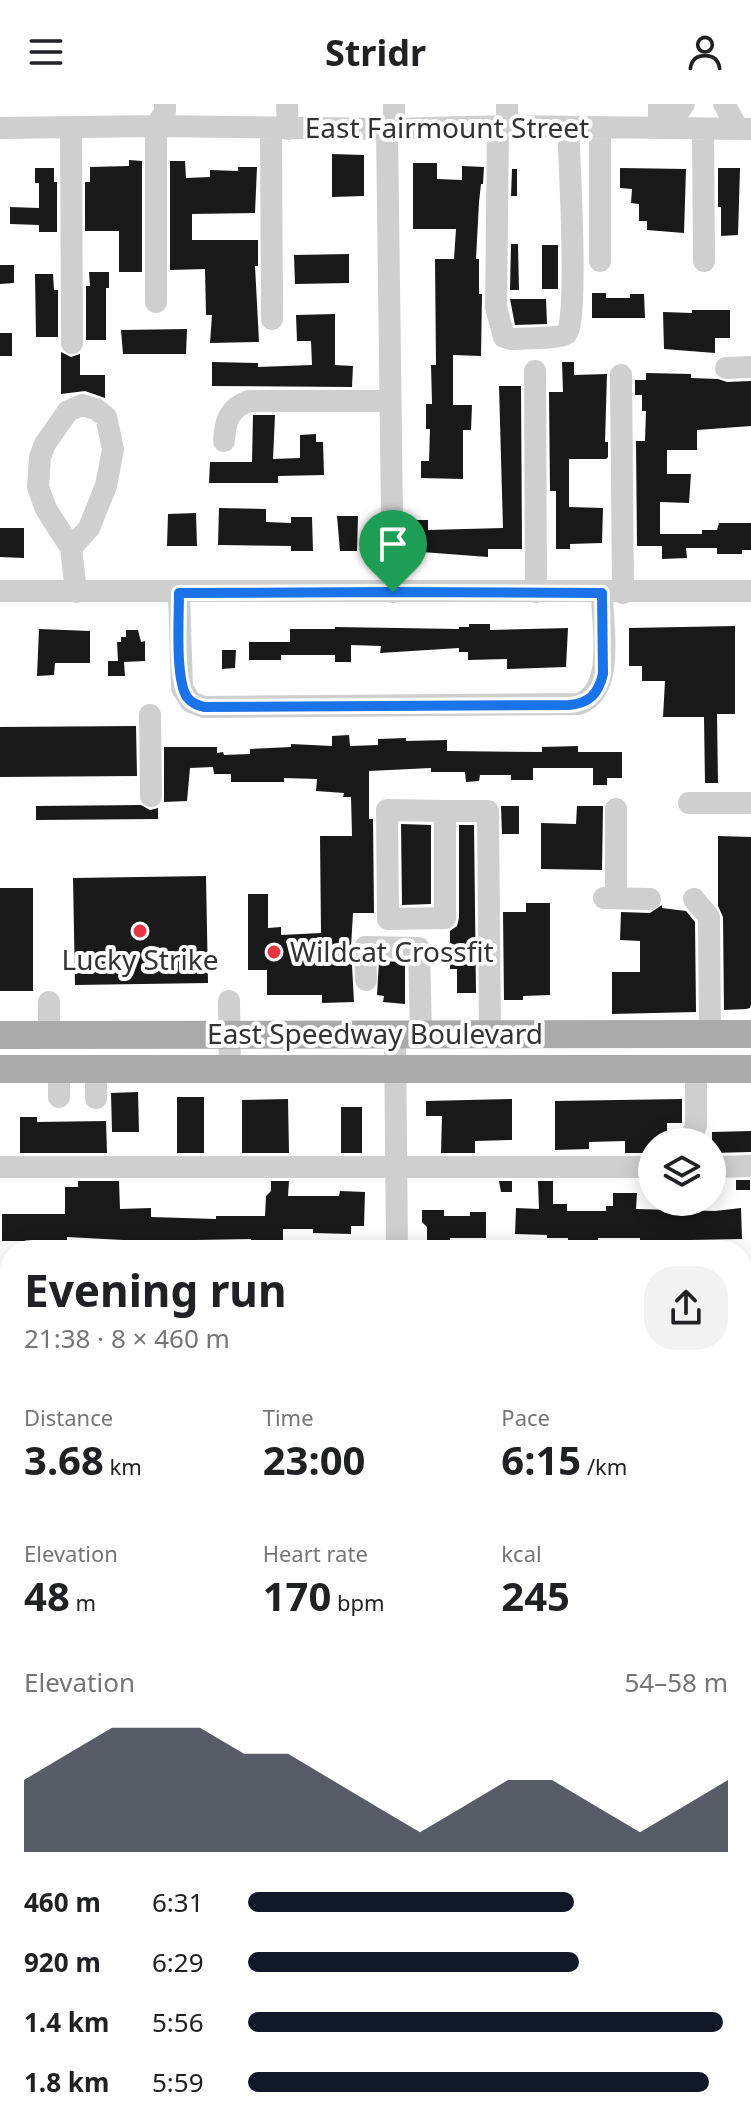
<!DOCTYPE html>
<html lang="en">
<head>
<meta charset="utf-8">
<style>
  :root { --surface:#fff; --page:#f2f2f2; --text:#202124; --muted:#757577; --accent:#111827 }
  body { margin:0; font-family:"Noto Sans",sans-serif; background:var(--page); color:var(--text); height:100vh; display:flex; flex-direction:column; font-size:30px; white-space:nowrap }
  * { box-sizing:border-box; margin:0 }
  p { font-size:26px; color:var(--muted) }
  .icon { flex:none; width:44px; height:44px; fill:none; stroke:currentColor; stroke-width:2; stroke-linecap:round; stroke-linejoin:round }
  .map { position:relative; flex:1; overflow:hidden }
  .side { position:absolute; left:0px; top:1136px; width:752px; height:888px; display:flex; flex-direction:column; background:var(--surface); border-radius:32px 32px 0 0; box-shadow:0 4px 20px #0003 }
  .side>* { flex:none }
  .fabs { position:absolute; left:638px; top:1024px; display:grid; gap:16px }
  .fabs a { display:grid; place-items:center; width:88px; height:88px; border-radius:50%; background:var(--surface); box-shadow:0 4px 20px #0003; font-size:40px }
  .pin { position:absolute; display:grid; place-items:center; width:68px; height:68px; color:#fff; margin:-82px -34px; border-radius:50% 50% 50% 0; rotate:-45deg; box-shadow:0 0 8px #0007 }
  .pin .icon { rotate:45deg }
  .round { display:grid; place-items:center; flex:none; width:84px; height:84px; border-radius:32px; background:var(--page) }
  .headline { display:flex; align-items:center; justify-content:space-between; height:136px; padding:0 24px }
  h1 { font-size:44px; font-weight:700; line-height:60px }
  .figures { display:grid; grid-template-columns:repeat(3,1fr); gap:12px; height:136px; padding:8px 24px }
  .figures div { display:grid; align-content:center }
  .figures b { font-size:40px; font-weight:700 }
  .figures small { font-size:22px; font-weight:400 }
  .figures p { font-size:22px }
  .chart { height:224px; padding:16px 24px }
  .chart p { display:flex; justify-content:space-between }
  .chart svg { width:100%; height:144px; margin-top:8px; fill:var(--accent); opacity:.7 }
  ul { padding:0 24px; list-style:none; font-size:26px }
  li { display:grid; grid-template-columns:128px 96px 1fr; align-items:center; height:60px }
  li i { height:20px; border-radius:10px; background:var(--accent) }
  header { display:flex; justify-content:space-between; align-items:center; height:104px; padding:0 24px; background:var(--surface); font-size:36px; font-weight:700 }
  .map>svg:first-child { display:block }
  .building { fill:#191919 }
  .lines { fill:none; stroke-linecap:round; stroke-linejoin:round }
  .minor { stroke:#cfcfcf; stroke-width:22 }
  .major { stroke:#aaa; stroke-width:28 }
  .route-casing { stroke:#fff; stroke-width:16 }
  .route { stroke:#1a73e8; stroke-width:10 }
  .poi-dot { fill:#e73544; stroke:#fff; stroke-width:3 }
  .labels { text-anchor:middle; stroke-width:8; stroke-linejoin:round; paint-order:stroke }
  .street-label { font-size:28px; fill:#323232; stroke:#fff }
  .poi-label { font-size:28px; fill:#323232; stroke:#fff; text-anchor:start }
</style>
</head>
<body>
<header><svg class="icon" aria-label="menu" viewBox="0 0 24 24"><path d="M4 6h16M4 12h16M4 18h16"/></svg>Stridr<svg class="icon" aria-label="person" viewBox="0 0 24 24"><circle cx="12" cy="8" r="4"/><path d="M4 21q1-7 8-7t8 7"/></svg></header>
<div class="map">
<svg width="751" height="2024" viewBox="0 0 751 2024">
  <rect width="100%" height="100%" fill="#fff"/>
  <path class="building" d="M332,50L364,51V92L332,93Z
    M129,56L142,57V168H119V127H85V78H90V63L129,62Z
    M170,57H185L186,74L210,73V66L238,67V63H257L255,109L192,110V136H258V162H255L259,238L210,239L212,211H206L205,165L170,166Z
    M413,59H437V75L462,76V62L484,63L483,80H481L479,98L476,155H479V190H482L481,252L453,251V301H472L471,326H463V375L421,374V357H429L430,325H426V300H432L431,261H436L435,155H454L456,125H413Z
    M35,64H54V78H57V128H39V121L10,120V103L39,104V79H35Z
    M620,64L686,65L684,129L647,126V117H639V100L631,99L632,85L620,84Z
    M718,64H740L738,131L721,132V103H718Z
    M512,65H517V92H511Z
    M511,140H518L519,186H510Z
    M542,141H558V185H542Z
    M349,150V179L295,180L294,151Z
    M0,161H14V179L0,180Z
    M89,168H109V184H106V236H86V182H90Z
    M35,170H53L54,186H58V233H36Z
    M592,189H606V194H630V190H644L645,214H592Z
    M510,195H546L547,220L515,221Z
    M692,206H730V234H715V249L664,245L663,208L692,209Z
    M335,210V261L353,262L352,283L212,282V258L258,259V263L312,261L311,237H297L296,211Z
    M187,225L186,250H123L121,226Z
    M0,229H12V252H0Z
    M61,248L71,253L80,250V271H105V294L85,287L61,290Z
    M562,258H574V271L607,270L605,338H608V353L606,355H569V403L603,404L602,439L570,440V445H556V387H550L549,288H563Z
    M646,269L691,270V274L718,275L727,278L751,277V322L697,326V346H667V370H691L689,399L660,398V430H702V426H717L719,419H751V446H742V450H717V444H686L687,454L662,455V442H637L636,337H645L646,307H642V291H635V276H646Z
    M499,282H521L522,445H488V453L422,448V428H409V416H428V426L503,424Z
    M253,311H275L273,355L300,354V331L316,330V338H323L324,371L278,372V379H209L210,358H252Z
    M219,404L266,405V418L291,419V413H312L313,447H291V442L218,441Z
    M196,409L197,442H167L168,410Z
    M337,412H358L357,447H340Z
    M0,424H24V454L0,453Z
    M469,520H490V526L568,524L566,563L507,565V555L468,556V548H459V544L380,549L381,542L351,541V558H335V551H281V556H249V538H290V525H335V523L459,525V523H469Z
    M735,522V610H717L718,679H705L704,613H663L665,577H642V562H629V524Z
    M39,525L90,527V559H55L54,571L37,572Z
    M126,526H138L141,538L145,537V557L124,558L125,572H108V557H118L117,538H121V533H126Z
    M222,546H236L235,564L222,565Z
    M136,622L137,672L0,673V623Z
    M349,631L350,642L378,641V635L406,634V637L447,636V647L542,648V643L578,642V648H622V674H607V681H593V664H533V676H511V671H480L479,677L466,678L465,668H431V664L369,667V715H373L374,809H353L351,843L354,898L322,899V891H267V866H248V790H268V824L281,823V831L321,829L320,732H352L351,693H343L344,689L316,687L317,675L284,674V678H231V670H214L213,663L190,664L187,697L164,698V643H217V649L223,648L224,651L250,650V645L291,643V640L332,642V632Z
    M141,701L150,706L158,704V715L36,716V702Z
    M501,702H519V730H502Z
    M577,702H603L602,766L541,765V719L576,720Z
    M401,720L431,721V800L402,801Z
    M459,721H474L476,889H457V865H450V827L457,822L459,814Z
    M718,732L751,733V900L750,904L746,905L724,906L723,813L718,802Z
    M206,772L208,879L75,881L73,774Z
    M0,784H33V887H0Z
    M526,799H550V891L523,892V896H504L503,808H526Z
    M662,801V804L686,807L695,818L696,908L612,910V868H640V837L620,836L621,808L650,809Z
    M379,857L405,858V900L383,898L384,892L377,891Z
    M138,988L139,1028H112L111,989Z
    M177,993H204V1049H177Z
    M288,995L289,1049H242V996Z
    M512,995V1036L475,1037V1049H441L442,1012H426V997Z
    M682,995V1019H667V1038H652V1049H625V1037L589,1038V1045L555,1046V997Z
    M341,1003H362V1049H341Z
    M20,1013H37V1018L106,1017L107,1049H20Z
    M751,1027V1048L712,1049V1028Z
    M736,1076H750V1086H736Z
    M78,1077H119L120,1105L151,1104V1113L216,1115V1112H265L266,1092L271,1087V1077H289L288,1092H339L340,1087L365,1088L364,1122H351V1130L313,1129V1125H283V1138L251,1137V1135L196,1136V1143L161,1142V1138L67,1133V1137H2V1110H65V1083H78Z
    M499,1077H512V1088H501Z
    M538,1077H553V1100H567V1107H606V1102H613V1089H637L636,1105L715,1107L741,1104L742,1135L640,1137V1134H598V1137L568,1138V1134H547V1131L515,1130L516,1104L539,1105Z
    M422,1106H444V1112H470V1108H486V1134H450V1140H427V1123L422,1118Z"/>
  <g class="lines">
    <path class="minor" d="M287,0L288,25
      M394,0V25
      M507,0V22
      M724,0L738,25
      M498,23L496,203L504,233L511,235C522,234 558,235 566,230C579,221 569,49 568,23
      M600,23V157
      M0,24L156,22L387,25L507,22L751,25
      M71,24L72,239
      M659,24V0
      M667,24L684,0
      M271,25L272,215
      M387,25L393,488
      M703,25L704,157
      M156,198V22L165,8V0
      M726,264L751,263
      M535,267L536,488
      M621,271L623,489
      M224,337C225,317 229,304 249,297H390
      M71,444L89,424L106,382L113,345L106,313L96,305L82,301L68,307L45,340L40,353L38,383L46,405L71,444L76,488
      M0,487H751
      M179,489L182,584L191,598L204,603L579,600C616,586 602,521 602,489
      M150,611L151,692
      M689,699H751
      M445,707L387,706L388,815L445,814V707H488L490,930
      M604,794L650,795
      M616,794V705
      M694,795L709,813L710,930
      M366,876L365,843L419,844L421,930
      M229,897L230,965
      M395,930L397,1146
      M49,931V898
      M96,965V994
      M59,993V965
      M690,1038L696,1021V965
      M0,1063H652
      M712,1063L751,1062
      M742,1179H751
      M0,1182H10
      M742,1293H751
      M0,1296H10
      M0,1410H10
      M742,1410H751
      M0,1641H10
      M742,1642H751
      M0,1674L10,1718
      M742,1906L751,1915
      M742,1987L751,1981
      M32,2024L33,2014
      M692,2024L705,2014"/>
    <path class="major" d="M0,931L751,930
      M0,965H751"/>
  </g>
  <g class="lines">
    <g class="route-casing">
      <path id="route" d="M393,488L602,489L603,570C598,590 590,599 569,601L204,603C197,601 191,599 187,593C175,576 179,512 179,489Z"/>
    </g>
    <use href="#route" class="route"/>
  </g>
  <g class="poi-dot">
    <circle cx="140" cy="827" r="8"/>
    <circle cx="274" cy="848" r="8"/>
  </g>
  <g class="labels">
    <g class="street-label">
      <text x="447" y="34">East Fairmount Street</text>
      <text x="375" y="940">East Speedway Boulevard</text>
    </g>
    <g class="poi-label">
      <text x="290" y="858">Wildcat Crossfit</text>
      <text x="140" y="866" text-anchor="middle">Lucky Strike</text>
    </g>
  </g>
</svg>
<div class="fabs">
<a><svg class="icon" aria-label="layers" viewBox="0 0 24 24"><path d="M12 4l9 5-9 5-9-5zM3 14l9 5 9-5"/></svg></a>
</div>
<div class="pin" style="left:393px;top:488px;background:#1e9e55"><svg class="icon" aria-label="arrive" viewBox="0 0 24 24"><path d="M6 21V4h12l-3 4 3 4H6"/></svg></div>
<section class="side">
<div class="headline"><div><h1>Evening run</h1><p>21:38 · 8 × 460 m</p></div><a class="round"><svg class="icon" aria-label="share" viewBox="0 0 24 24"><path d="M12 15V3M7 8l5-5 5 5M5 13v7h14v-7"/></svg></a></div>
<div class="figures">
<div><p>Distance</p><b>3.68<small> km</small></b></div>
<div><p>Time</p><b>23:00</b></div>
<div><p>Pace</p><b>6:15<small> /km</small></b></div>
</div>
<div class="figures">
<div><p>Elevation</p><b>48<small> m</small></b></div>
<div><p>Heart rate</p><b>170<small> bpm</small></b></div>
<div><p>kcal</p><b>245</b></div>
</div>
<div class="chart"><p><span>Elevation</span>54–58 m</p>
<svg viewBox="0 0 160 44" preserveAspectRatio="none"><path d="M0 44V22L10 14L20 6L30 6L40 6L50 14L60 14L70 22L80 30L90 38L100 30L110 22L120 22L130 30L140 38L150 30L160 22V44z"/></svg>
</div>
<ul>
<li><b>460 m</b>6:31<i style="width:68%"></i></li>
<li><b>920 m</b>6:29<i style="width:69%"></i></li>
<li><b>1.4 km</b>5:56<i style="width:99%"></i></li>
<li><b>1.8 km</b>5:59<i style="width:96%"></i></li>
</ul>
</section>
</div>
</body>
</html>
